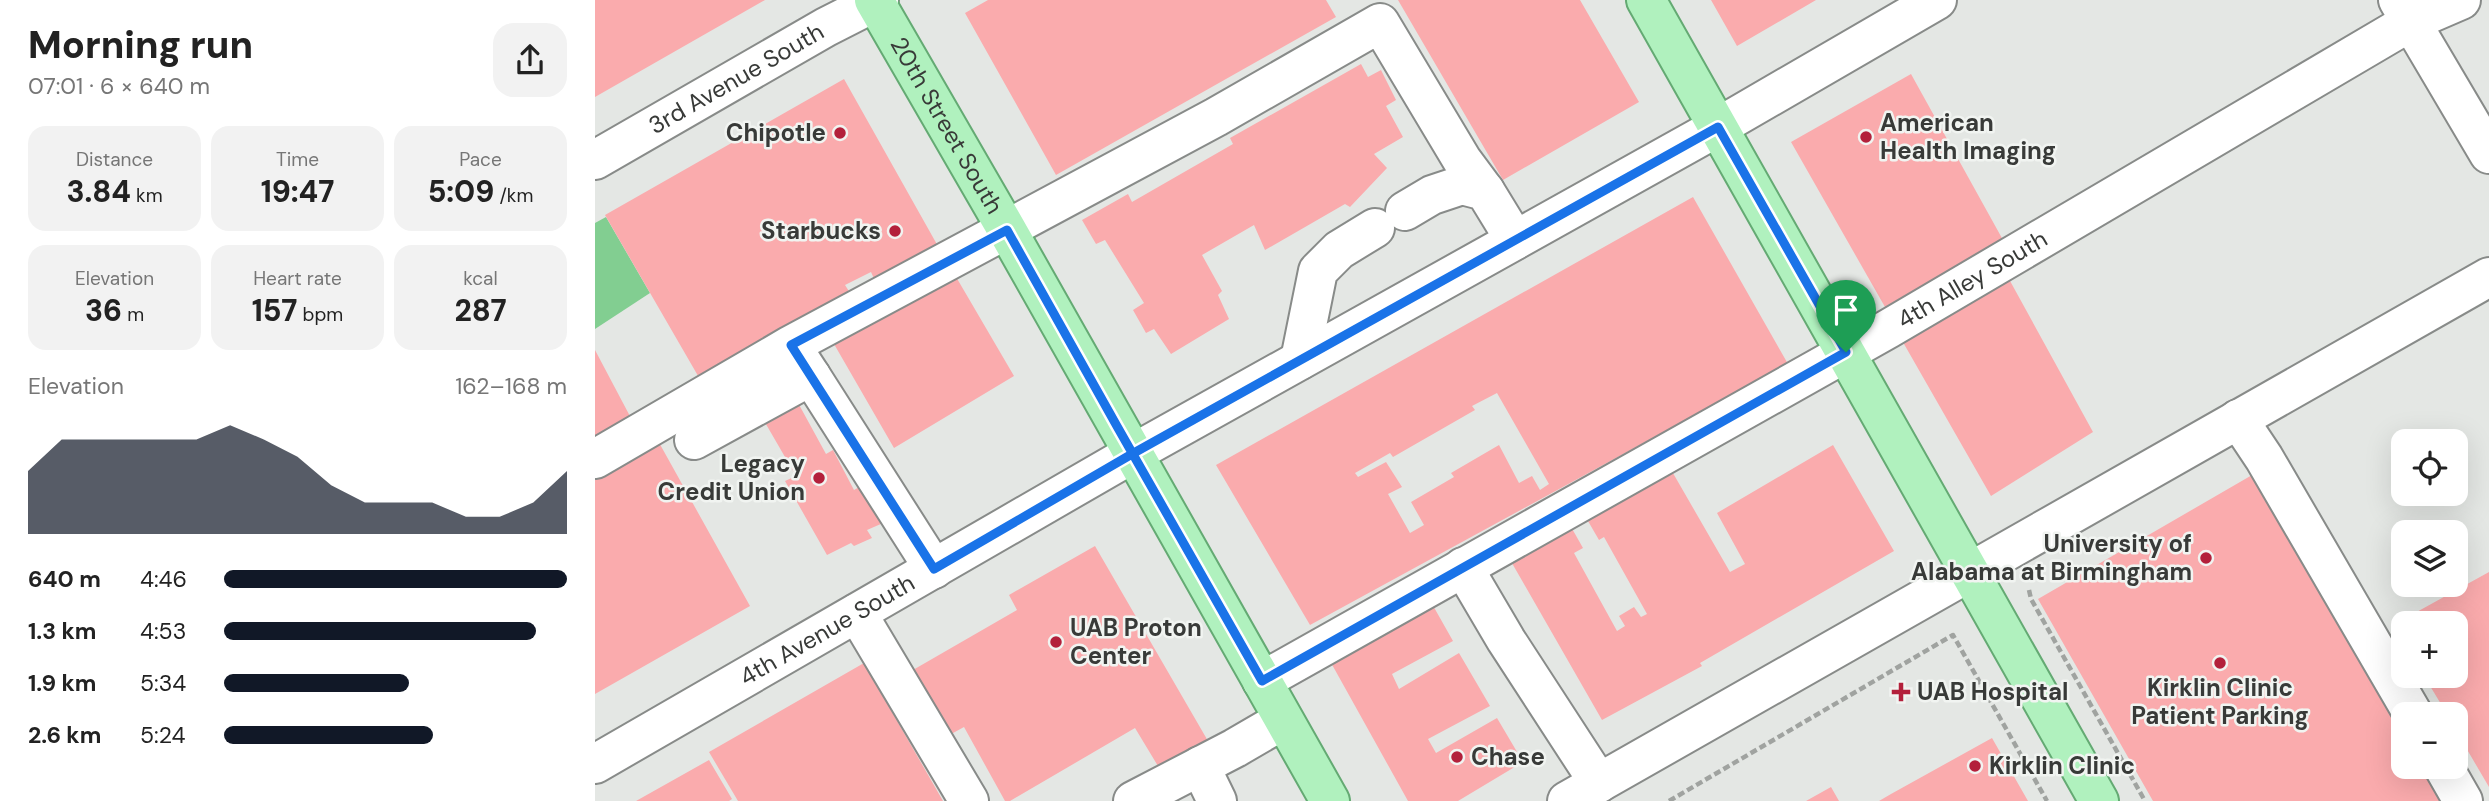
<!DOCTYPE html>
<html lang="en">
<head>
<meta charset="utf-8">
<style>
  :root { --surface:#fff; --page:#f2f2f2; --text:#222; --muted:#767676; --accent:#111827 }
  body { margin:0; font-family:"DM Sans",sans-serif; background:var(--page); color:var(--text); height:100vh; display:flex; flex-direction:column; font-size:26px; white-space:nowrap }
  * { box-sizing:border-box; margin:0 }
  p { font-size:23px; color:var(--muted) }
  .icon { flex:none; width:38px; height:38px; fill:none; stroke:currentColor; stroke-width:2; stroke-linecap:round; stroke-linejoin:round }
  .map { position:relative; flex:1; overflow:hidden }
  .details { display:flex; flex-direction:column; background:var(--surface); width:595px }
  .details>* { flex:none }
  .buttons { position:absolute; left:1796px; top:429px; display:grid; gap:14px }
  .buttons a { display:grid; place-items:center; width:77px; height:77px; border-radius:14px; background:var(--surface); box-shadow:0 7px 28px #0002; font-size:35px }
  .pin { position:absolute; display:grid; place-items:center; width:60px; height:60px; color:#fff; margin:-72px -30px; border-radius:50% 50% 50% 0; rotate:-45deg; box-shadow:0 0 7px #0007 }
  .pin .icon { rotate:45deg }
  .round { display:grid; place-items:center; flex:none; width:74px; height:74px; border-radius:21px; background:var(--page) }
  .headline { display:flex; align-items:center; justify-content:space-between; height:119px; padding:0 28px }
  h1 { font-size:38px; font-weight:800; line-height:52px }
  .stats { display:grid; grid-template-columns:repeat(3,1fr); gap:10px; height:119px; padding:7px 28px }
  .stats div { display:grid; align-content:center; border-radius:18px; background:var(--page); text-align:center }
  .stats b { font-size:30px; font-weight:800 }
  .stats small { font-size:19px; font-weight:400 }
  .stats p { font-size:19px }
  .chart { height:196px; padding:14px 28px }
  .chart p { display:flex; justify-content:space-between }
  .chart svg { width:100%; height:126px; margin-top:7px; fill:var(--accent); opacity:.7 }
  ul { padding:0 28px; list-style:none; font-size:23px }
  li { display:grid; grid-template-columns:112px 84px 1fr; align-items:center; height:52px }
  li i { height:18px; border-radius:9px; background:var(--accent) }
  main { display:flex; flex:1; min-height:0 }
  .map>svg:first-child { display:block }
  .green { fill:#82ce91 }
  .building { fill:#faabad; fill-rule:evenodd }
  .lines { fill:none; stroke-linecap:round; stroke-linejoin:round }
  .minor-casing { stroke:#888b89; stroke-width:42 }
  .major-casing { stroke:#64aa73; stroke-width:42 }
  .path { stroke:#a0a3a0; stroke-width:4.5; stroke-dasharray:7 3.5; stroke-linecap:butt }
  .minor { stroke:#fff; stroke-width:38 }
  .major { stroke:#b0f1be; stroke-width:38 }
  .route-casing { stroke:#fff; stroke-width:14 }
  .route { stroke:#1a73e8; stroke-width:9 }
  .poi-dot { fill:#b3203b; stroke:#f1f4f1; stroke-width:2.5 }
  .labels { text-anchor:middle; stroke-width:5; stroke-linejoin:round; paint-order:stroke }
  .street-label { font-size:24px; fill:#383a38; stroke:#f1f4f1 }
  .poi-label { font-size:24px; font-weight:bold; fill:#383a38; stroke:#f1f4f1; text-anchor:start }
</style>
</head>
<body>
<main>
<section class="details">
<div class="headline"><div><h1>Morning run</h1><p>07:01 · 6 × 640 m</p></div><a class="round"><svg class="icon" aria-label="share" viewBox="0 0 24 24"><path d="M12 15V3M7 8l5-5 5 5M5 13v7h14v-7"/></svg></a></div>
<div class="stats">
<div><p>Distance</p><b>3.84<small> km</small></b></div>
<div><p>Time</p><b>19:47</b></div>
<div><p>Pace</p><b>5:09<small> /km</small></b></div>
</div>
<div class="stats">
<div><p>Elevation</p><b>36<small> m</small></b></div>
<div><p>Heart rate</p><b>157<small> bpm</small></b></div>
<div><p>kcal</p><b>287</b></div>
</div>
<div class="chart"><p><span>Elevation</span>162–168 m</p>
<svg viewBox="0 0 160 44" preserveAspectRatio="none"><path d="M0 44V22L10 11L20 11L30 11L40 11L50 11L60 6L70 11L80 17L90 27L100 33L110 33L120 33L130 38L140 38L150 33L160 22V44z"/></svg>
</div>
<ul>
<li><b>640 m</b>4:46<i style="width:100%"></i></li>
<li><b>1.3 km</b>4:53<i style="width:91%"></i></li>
<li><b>1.9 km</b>5:34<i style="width:54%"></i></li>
<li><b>2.6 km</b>5:24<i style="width:61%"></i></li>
</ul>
</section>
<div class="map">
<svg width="1894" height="801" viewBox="0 0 1894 801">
  <rect width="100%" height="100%" fill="#e4e7e4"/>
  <path class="green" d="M11,217L55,293L0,329V223Z"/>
  <path class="building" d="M0,0H170L0,97Z
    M393,0H731L741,17L461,175L370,13Z
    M803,0H985L1044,102L908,180Z
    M1116,0H1221L1142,46Z
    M766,64L773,77L786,70L801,100L791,106L808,137L779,154L792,168L755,207L750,204L670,250L659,225L607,255L627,291L623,295L634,319L576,354L559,329L551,333L538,310L549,303L510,240L501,244L487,220L533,194L537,202L638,144L635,138Z
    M1316,74L1408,240L1290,307L1196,142Z
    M249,79L344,248L281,283L276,272L250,285L257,296L106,381L10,215Z
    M1098,197L1193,364L715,625L621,465ZM902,393L954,484L945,490L937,476L924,483L904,445L856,473L859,477L816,502L829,525L815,533L793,494L807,487L791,462L763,477L760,473L795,453L798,457L880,410L877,406Z
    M357,270L419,376L299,448L239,344L252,338L247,332Z
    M1409,270L1498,432L1396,496L1301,330Z
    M0,350L37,420L0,441Z
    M202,401L231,454L238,450L259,490L275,481L295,520L272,530L277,538L259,546L256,543L232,555L190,481L201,476L168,419Z
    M62,439L155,606L0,694V473Z
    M1238,445L1299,551L1105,663L1107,666L1007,720L910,551L971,518L988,548L979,553L1022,631L1030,626L1024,616L1039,607L1046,617L1052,614L1009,537L1004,540L986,509L1071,461L1135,572L1150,564L1122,513Z
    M1664,471L1808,727V766H1830L1850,801H1558L1443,599Z
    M500,546L613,741L566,771L540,728L415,801H410L369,727L349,738L311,674L422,610L414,595Z
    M1894,572V787L1860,729V714H1852L1829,676H1860V623H1808V638L1800,624Z
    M832,595L858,641L797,674L804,689L864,653L895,706L833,739L841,753L902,718L928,762L863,801H813L730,652Z
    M269,663L348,801H143L114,752Z
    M1397,738L1433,801H1284L1296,794Z
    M114,760L137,799L134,801H41Z
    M1236,787L1244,801H1211Z"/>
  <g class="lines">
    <g class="minor-casing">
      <g id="minor">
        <path d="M1803,0L1894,154"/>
        <path id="s1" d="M0,160L231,27L284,0"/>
        <path d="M810,211L837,195L867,185L890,191L920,240"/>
        <path d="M705,360L723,271L744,250L780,228"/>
        <path d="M216,376L339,569"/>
        <path d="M1643,419L1669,458L1818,714"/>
        <path d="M99,440L216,376L203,356"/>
        <path d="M0,459L196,345L621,117L785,23L867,160L890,191"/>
        <path d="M868,567L911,640L1004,783"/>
        <path d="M262,613L374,801"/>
        <path id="s2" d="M667,681L1293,329L1815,22L1866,0"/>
        <path id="s3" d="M0,764L537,454L1123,127L1342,0"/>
        <path d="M605,766L622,801"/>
        <path d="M1848,766L1868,801"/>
        <path d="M538,801L640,748L688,720"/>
        <path d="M972,801L1894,277"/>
      </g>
    </g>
    <g class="major-casing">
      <g id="major">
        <path id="s4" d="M279,0L412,230L735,801"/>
        <path d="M1051,0L1504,801"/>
      </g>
    </g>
    <path class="path" d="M1434,590L1436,599L1550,801
      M1074,801L1358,635L1452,801"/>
    <use href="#minor" class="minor"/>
    <use href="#major" class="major"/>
  </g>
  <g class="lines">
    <g class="route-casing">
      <path id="route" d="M1251,352L1123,127L537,454L339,569L196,345L412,230C496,381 581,531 667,681L1251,352"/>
    </g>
    <use href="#route" class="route"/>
  </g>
  <g class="poi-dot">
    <circle cx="245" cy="133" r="7"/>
    <circle cx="1271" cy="137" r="7"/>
    <circle cx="300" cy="231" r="7"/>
    <circle cx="224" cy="478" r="7"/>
    <circle cx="1611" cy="558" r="7"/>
    <circle cx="461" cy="642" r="7"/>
    <circle cx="1625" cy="663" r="7"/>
    <path d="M1302.5 681.5h7v7h7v7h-7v7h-7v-7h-7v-7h7z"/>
    <circle cx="862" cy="757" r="7"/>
    <circle cx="1380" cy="766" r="7"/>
  </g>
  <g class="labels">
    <g class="street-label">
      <text dy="8" stroke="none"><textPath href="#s1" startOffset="163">3rd Avenue South</textPath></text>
      <text dy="8" stroke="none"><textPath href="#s4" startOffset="145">20th Street South</textPath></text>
      <text dy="8" stroke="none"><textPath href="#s2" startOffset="816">4th Alley South</textPath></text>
      <text dy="8" stroke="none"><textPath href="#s3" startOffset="268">4th Avenue South</textPath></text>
    </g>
    <g class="poi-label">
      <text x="1285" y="131">American<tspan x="1285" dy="28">Health Imaging</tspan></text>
      <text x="231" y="141" text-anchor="end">Chipotle</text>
      <text x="286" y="239" text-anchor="end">Starbucks</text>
      <text x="210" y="472" text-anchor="end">Legacy<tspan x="210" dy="28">Credit Union</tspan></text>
      <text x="1597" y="552" text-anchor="end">University of<tspan x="1597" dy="28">Alabama at Birmingham</tspan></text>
      <text x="475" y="636">UAB Proton<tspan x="475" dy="28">Center</tspan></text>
      <text x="1625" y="696" text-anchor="middle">Kirklin Clinic<tspan x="1625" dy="28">Patient Parking</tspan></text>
      <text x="1322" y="700">UAB Hospital</text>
      <text x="876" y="765">Chase</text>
      <text x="1394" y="774">Kirklin Clinic</text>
    </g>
  </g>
</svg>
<div class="buttons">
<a><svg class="icon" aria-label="locate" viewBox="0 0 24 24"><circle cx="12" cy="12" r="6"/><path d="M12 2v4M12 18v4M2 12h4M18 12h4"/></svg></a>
<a><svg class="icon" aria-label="layers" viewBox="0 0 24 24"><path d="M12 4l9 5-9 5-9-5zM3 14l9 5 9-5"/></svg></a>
<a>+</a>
<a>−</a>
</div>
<div class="pin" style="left:1251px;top:352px;background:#1e9e55"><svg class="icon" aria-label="arrive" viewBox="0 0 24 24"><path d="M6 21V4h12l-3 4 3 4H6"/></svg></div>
</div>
</main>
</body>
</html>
